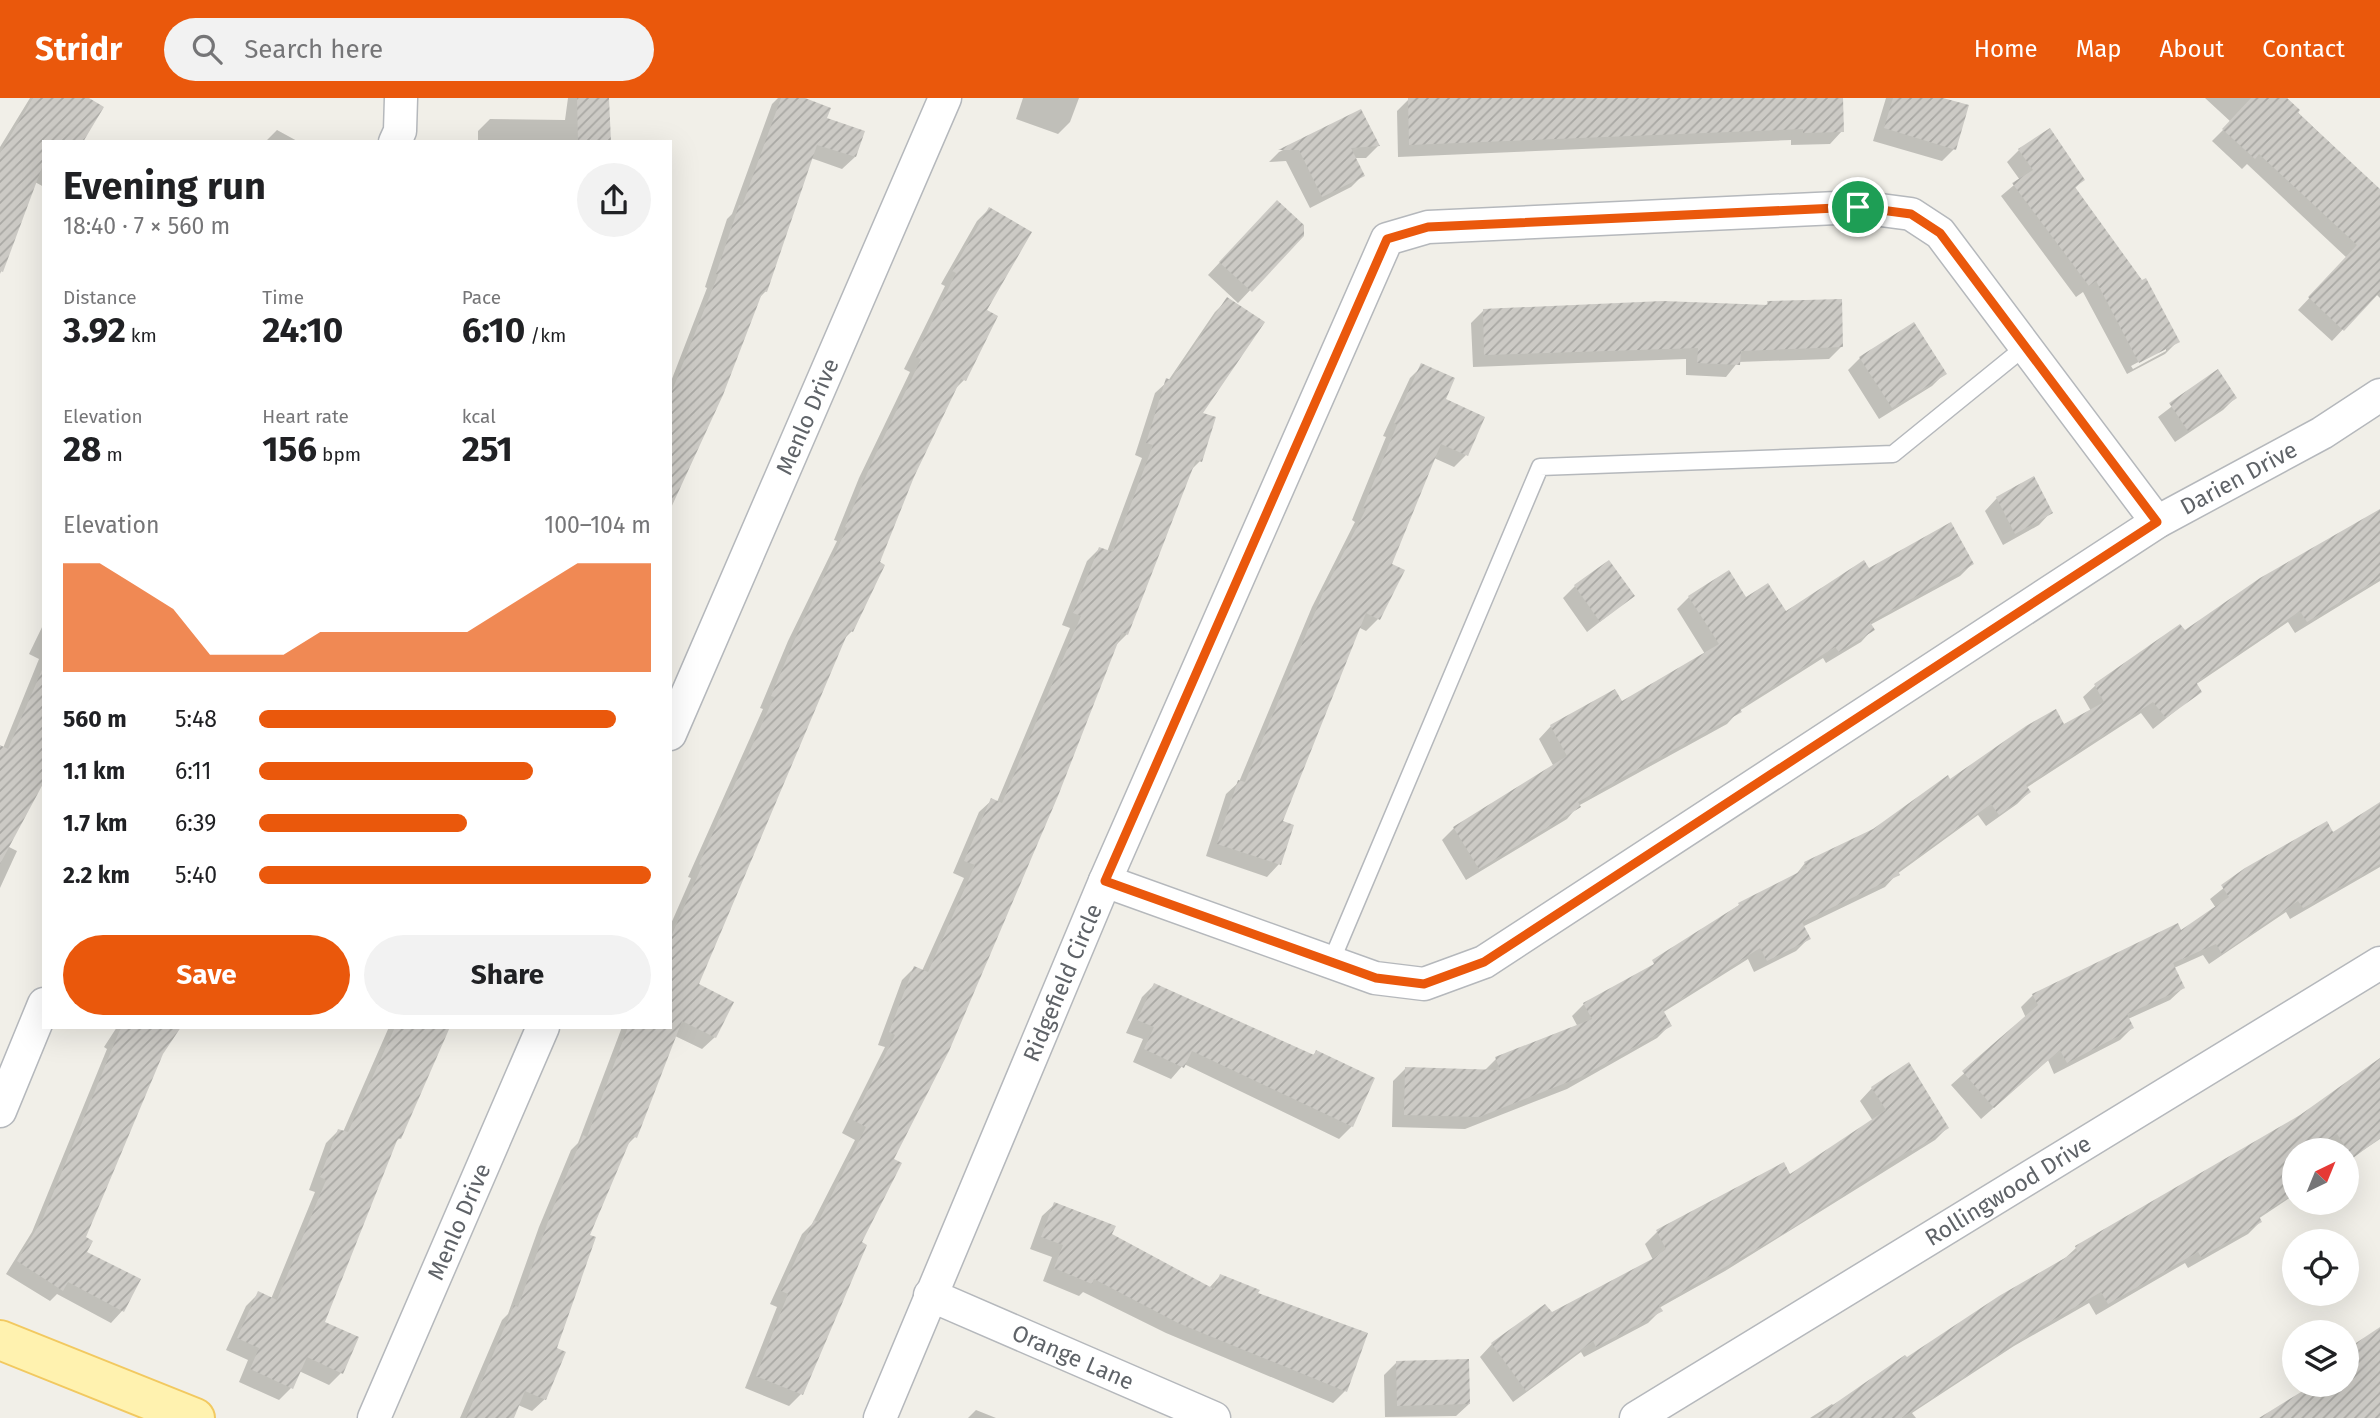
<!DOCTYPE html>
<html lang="en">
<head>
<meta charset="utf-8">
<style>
  :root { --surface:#fff; --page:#f2f2f2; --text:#202124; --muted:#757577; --accent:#ea580c }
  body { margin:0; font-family:"Fira Sans",sans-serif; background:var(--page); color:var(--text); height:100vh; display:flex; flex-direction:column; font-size:26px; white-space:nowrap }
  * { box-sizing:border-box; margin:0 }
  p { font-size:23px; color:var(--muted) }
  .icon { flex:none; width:38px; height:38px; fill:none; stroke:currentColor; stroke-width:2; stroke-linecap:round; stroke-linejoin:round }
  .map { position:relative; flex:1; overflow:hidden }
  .side { position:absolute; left:42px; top:42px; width:630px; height:889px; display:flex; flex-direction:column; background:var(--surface); border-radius:0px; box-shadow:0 7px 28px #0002 }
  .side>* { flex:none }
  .needle { width:46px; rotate:43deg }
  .fabs { position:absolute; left:2282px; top:1040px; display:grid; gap:14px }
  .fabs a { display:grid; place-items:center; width:77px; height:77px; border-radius:50%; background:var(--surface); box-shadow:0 7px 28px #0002; font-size:35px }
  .pin { position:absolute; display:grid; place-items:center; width:60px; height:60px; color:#fff; margin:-30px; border:4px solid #fff; border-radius:50%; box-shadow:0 2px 7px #0007 }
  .round { display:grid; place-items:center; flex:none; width:74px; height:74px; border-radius:37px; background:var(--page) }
  .overview { display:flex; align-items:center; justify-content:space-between; height:119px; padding:0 21px }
  h1 { font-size:38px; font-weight:700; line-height:52px }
  .stats { display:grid; grid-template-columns:repeat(3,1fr); gap:10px; height:119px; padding:7px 21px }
  .stats div { display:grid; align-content:center }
  .stats b { font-size:35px; font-weight:700 }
  .stats small { font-size:19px; font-weight:400 }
  .stats p { font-size:19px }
  .chart { height:196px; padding:14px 21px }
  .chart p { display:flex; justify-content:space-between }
  .chart svg { width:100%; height:126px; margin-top:7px; fill:var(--accent); opacity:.7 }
  .action { display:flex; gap:14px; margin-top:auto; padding:14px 21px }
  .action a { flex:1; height:80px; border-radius:42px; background:var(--accent); color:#fff; font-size:28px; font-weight:700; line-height:80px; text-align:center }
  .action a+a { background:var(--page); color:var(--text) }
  ul { padding:0 21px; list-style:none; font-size:23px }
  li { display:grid; grid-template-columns:112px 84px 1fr; align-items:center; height:52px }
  li i { height:18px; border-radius:9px; background:var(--accent) }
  header { display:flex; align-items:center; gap:42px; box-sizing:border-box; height:98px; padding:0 35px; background:var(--accent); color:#fff }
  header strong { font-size:33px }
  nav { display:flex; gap:38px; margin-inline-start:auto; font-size:24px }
  .search { width:490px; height:63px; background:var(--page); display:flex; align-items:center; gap:18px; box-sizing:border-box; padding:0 24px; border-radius:38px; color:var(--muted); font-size:26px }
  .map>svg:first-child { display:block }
  .shadow { fill:#0003; fill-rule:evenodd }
  .building { fill:url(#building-hatch) }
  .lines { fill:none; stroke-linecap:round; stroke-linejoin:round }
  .service-casing { stroke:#b5b8bc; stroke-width:19 }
  .minor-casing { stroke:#b5b8bc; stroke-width:35 }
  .primary-casing { stroke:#f2c960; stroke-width:42 }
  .service { stroke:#fff; stroke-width:16 }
  .minor { stroke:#fff; stroke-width:32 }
  .primary { stroke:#fff2af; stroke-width:38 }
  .route-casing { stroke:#fff; stroke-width:14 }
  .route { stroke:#ea580c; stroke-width:9 }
  .labels { text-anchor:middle; stroke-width:5; stroke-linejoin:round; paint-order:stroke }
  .street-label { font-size:23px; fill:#5f6368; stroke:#fff }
</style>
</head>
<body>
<header>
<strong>Stridr</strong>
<div class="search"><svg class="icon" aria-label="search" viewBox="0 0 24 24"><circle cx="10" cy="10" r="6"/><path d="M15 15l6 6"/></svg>Search here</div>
<nav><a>Home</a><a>Map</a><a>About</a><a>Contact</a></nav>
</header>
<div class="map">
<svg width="2380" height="1320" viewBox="0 0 2380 1320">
  <defs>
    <pattern id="building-hatch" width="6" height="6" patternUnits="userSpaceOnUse" patternTransform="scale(1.75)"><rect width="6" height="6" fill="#cccac5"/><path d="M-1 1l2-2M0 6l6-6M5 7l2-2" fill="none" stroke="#a9a8a4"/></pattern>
  </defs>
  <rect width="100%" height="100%" fill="#f1efe8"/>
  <path class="shadow" d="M30,0H86L44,44V89L35,84L0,176V49Z
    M568,0H607L609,44H478V33L490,21L565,22Z
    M778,0H800L825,21L855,59L842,71L811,60L766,193L758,201L670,408V286L707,190L705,189L727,121L732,116L772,6Z
    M1023,0H1079L1070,24L1058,36L1016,21Z
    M1841,0L1842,33L1830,46L1791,47V42L1398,59L1397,13L1409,1Z
    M1886,0H1941L1954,51L1942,63L1873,43Z
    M2205,0H2283L2380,93V200L2376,196L2332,243L2298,212L2347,160L2247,66L2242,71L2212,43L2231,24Z
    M1360,14L1378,48L1366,60H1354L1363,77L1351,89L1310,110L1286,63L1269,64L1279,54Z
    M277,32L299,44H265Z
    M2019,52L2083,82L2074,91L2178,243L2165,256L2127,276L2083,194L2076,199L2001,98L2020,82L2007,64ZM2166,249V253L2133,271L2131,268Z
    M989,111L984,212L964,282L952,294L913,378L877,465L883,467L852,533L843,542L696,887L715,939L702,951L673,937L635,1039L625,1049L588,1138L555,1251L545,1301L532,1313L518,1307L512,1320H460L502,1222L508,1216L539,1129L571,1052L578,1045L622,929H670V828L691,780L688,779L763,611L760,610L788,543L837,443L834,442L859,380L910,274L904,271L945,188L941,186L977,123Z
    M1265,116L1302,137L1238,205L1208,177Z
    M1227,202L1200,316V363L1190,373L1127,536L1115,548L892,1062L801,1296L789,1308L745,1290L777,1209L770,1206L802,1136L812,1126L855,1042L842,1035L885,949L878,947L902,882L914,870L922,873L964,780L953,775L979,714L992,702L997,704L1070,530L1062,527L1087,463L1099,451L1107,454L1142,360L1135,357L1155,295L1168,283L1215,214Z
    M1768,205L1841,249L1829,261L1738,264L1726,279L1686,277V261L1473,269L1471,225L1483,213L1764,209Z
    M1860,260L1944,276L1932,288L1879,321L1848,272Z
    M1422,268L1444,302L1466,357L1454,369L1434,360L1390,466L1378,521L1366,533L1358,529L1280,724L1279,766L1267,779L1206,758L1226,696L1239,684L1312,509L1355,424L1352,422L1386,339L1383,338L1410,280Z
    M2217,274L2235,300L2223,312L2175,344L2158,319Z
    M1997,400L2051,414L2039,427L2003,447L1985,413Z
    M2380,413V483L2295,535L2288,524L2195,587L2200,593L2153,631L2141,615L2026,690L2029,694L2017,706L1986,728L1978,717L1897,776L1885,789L1802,829L1808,841L1796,853L1754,874L1748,861L1662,915L1669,928L1657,940L1567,991L1465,1031L1392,1029L1393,983L1405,971L1484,973L1496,961L1578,929L1572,918L1584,906L1643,874L1739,807L1794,779L1805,765L1874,733L1950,683L2091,613L2083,599L2096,587Z
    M1972,466L1960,478L1870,527L1873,531L1861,544L1826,565L1823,560L1739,613L1727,626L1578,708L1567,721L1466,782L1442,742L1454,730L1554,669L1539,641L1551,628L1614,593L1621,605L1705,556L1677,511L1689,499L1745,501L1785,516L1868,472Z
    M1575,488L1633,498L1587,534L1563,500Z
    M44,525V680L7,748L17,753L0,790V649L3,650L39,561L29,556Z
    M2380,706V769L2290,821L2286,814L2209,866L2203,857L2174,870L2183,890L2170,902L2128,921L2132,930L2120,942L2054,976L2048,962L1981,1021L1951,987L2026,920L2021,909L2033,897L2181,835L2216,810L2210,801L2246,772L2332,736Z
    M1154,887L1312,958L1316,954L1373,981L1352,1028L1339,1041L1184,966L1171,981L1133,964L1143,941L1126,935L1142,899Z
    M117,929H179L161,956L84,1139V1154L139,1181L122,1213L111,1225L57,1196L50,1203L6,1176L32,1134L107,951L104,949Z
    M389,929H449L400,1040L394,1045L323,1225L341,1275L329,1287L299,1273L291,1290L279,1302L239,1284L248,1262L226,1252L246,1208L258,1196L271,1201L315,1094L309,1092L326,1045L338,1033L343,1034Z
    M2380,964V1041L2347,1063V1052H2294V1097L2258,1121L2260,1124L2248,1136L2188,1170L2185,1165L2096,1217L2089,1205L2014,1248L1912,1315L1916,1320H1810L1832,1306L1834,1308L2063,1162L2076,1150L2301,1018Z
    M1872,990L1947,1030L1935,1042L1725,1173L1659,1210L1660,1213L1648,1225L1584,1259L1581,1254L1513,1304L1480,1259L1492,1246L1653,1162L1645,1146L1657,1134L1783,1067L1789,1078L1873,1023L1860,1003Z
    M1055,1106L1209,1190L1220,1178L1256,1196L1366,1236L1345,1293L1333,1305L1166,1235L1083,1194L1079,1198L1043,1183L1052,1159L1030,1151L1042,1118Z
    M1397,1264L1469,1306L1456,1318L1385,1319L1384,1277Z
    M976,1312L996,1320H968Z"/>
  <path class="building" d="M33,0H89L104,9L83,44H44V64L3,174L0,173V55Z
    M577,0H609L611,44H578Z
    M781,0H805L831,10L827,20L865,33L856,59L817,47L767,194L763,193L723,297L670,412V298L718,177L716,176L739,107L742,108Z
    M1408,0H1843L1844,34L1803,35V31L1409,47Z
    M1893,0H1943L1969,7L1956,52L1884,30Z
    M2251,0H2287L2300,12L2298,15L2380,91V194L2344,233L2308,199L2357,147L2259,56L2255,61L2222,31Z
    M1361,11L1380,48L1351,50L1365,78L1322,99L1299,52H1278Z
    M2050,30L2085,82L2075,89L2142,182L2146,180L2180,244L2139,265L2096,183L2089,188L2012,85L2033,72L2018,51Z
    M1277,102L1304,127V138L1252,194L1219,164Z
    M989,109L1032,134L987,212L998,218L966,283L961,281L914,379L880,464L885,467L853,534L849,532L699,886L734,904L716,940L682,923L637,1040L632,1038L590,1137L596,1139L557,1250L566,1254L546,1302L525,1293L514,1320H466L514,1207L518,1209L551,1115L583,1037L587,1039L628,929H670V841L702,768L699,766L774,599L771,598L800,529L847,430L845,429L871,366L921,261L915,259L956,175L952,173Z
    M1227,199L1265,224L1203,315L1216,319L1202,364L1196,362L1128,537L1122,534L1058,698L949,953L894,1061L902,1065L862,1144L867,1147L803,1297L756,1278L788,1196L781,1193L814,1122L818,1124L866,1029L853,1022L895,937L889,934L914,868L928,874L975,767L964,763L991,700L1002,705L1081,518L1073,515L1099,449L1113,454L1153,347L1146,345L1166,280L1171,282Z
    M1842,201L1843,249L1741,253L1740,267L1697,265L1698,250L1484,257L1483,211L1663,203L1768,207L1767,203Z
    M1914,224L1947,276L1892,310L1859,259Z
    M1421,265L1455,280L1446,301L1485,319L1468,358L1441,346L1392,466L1405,472L1380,522L1366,515L1283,723L1294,727L1281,767L1217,746L1238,682L1245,684L1323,495L1366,411L1363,410L1397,327L1394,325Z
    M2218,271L2237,300L2188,333L2169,305Z
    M2034,378L2053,415L2015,436L1996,399Z
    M2380,411V480L2307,524L2300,513L2196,584L2202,594L2166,620L2153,604L2026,687L2031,694L1999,717L1991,706L1898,773L1900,777L1802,824L1811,841L1767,863L1760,850L1663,912L1672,928L1581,979L1479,1019L1404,1017L1405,969L1500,972L1495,959L1592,921L1583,905L1654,866L1652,862L1739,807L1738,805L1807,770L1804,764L1873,731L1948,677L1950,681L2026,628L2056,611L2064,626L2104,604L2094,586L2180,526L2185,532L2260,480Z
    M1951,424L1974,466L1870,524L1875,532L1839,554L1835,549L1739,610L1742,614L1578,704L1581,709L1479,771L1453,729L1567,658L1550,627L1615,591L1622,603L1719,546L1688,498L1729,472L1746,499L1768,485L1786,513L1864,462L1869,470Z
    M1609,462L1635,498L1600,524L1574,487Z
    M44,567V684L0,766V647L8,651Z
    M2380,704V766L2303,810L2298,803L2222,856L2216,846L2173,865L2185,890L2127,916L2134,930L2067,965L2060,952L1994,1010L1962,973L2038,907L2032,896L2178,825L2181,832L2229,799L2221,787L2245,770L2327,723L2333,734Z
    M1154,885L1314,957L1316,952L1375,980L1353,1029L1192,953L1184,970L1144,951L1154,929L1137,922Z
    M121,929H181L163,956L86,1139L93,1143L87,1154L141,1181L124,1214L68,1184L63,1193L17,1163L43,1120Z
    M395,929H450L401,1041L398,1040L325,1224L359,1239L343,1276L307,1259L293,1291L250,1271L259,1250L237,1240L258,1193L277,1202L326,1082L320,1079L338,1031L348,1034Z
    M2380,960V1040L2353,1060L2337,1036L2311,1052H2294V1096L2259,1118L2262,1124L2201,1159L2198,1154L2108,1206L2101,1194L2029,1236L1902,1320H1814L1905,1257L1907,1259L1999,1198L2077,1153L2075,1148L2300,1017Z
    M1909,964L1949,1030L1912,1053L1911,1051L1788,1133L1659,1207L1663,1213L1596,1249L1593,1243L1526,1293L1491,1245L1545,1206L1552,1214L1654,1160L1666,1151L1656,1132L1784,1064L1790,1076L1886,1012L1871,989Z
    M1054,1104L1116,1128L1112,1136L1214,1191L1220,1176L1260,1192L1258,1195L1368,1235L1347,1294L1178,1225L1094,1181L1092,1186L1054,1170L1063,1147L1041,1139Z
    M2380,1229V1320H2259L2314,1286H2347V1251Z
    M1469,1261L1470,1306L1397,1308L1396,1263Z"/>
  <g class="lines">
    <g class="service-casing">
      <path id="service" d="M1331,864L1540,369L1893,356L2026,248"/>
    </g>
    <g class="minor-casing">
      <g id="minor">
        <path d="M395,44L400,33L401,0"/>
        <path id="s1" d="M670,636L945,0"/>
        <path id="s2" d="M1105,783L1375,880L1424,886L1484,864L2157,424L2322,335L2380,297"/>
        <path d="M0,1013L44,906"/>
        <path id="s3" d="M930,1197L1214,1320"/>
        <path id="s4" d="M374,1320L543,929"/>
        <path id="s5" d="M880,1320L1105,783L1387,141L1428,129L1858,109L1911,116L1940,135L2157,424"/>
        <path id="s6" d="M1636,1320L2380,865"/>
      </g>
    </g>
    <g class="primary-casing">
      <path id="primary" d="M0,1242L195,1320"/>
    </g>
    <use href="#service" class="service"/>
    <use href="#minor" class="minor"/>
    <use href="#primary" class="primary"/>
  </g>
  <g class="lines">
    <g class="route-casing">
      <path id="route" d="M1858,109L1911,116L1940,135L2157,424L1484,864L1424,886L1376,880L1105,783L1387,141L1428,129Z"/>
    </g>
    <use href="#route" class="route"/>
  </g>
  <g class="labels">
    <g class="street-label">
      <text dy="8" stroke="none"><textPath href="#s1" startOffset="346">Menlo Drive</textPath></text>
      <text dy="8" stroke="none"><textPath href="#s2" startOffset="1297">Darien Drive</textPath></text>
      <text dy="8" stroke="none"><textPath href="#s5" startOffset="472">Ridgefield Circle</textPath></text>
      <text dy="8" stroke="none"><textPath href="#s6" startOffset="436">Rollingwood Drive</textPath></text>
      <text dy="8" stroke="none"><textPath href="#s4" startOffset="214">Menlo Drive</textPath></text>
      <text dy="8" stroke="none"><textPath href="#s3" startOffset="156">Orange Lane</textPath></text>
    </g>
  </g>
</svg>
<div class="fabs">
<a><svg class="needle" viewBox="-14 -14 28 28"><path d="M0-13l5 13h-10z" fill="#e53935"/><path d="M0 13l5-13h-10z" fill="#757577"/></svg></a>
<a><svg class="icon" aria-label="locate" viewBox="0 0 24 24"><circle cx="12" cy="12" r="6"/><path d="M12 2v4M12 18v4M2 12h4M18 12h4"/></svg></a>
<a><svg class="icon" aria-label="layers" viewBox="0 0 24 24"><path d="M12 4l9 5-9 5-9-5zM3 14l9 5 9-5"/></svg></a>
</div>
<div class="pin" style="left:1858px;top:109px;background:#1e9e55"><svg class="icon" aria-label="arrive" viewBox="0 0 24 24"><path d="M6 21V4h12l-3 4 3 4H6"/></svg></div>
<section class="side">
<div class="overview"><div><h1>Evening run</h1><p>18:40 · 7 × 560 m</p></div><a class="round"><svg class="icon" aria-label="share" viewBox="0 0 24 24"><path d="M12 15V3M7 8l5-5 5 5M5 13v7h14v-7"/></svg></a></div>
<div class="stats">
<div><p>Distance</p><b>3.92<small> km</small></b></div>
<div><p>Time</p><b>24:10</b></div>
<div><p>Pace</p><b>6:10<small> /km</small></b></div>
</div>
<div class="stats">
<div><p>Elevation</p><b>28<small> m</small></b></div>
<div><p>Heart rate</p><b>156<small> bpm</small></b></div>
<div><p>kcal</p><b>251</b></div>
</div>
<div class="chart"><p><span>Elevation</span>100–104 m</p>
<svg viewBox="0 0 160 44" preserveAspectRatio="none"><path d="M0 44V6L10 6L20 14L30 22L40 38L50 38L60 38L70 30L80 30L90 30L100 30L110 30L120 22L130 14L140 6L150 6L160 6V44z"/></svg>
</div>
<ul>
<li><b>560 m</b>5:48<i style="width:91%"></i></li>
<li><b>1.1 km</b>6:11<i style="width:70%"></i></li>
<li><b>1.7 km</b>6:39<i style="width:53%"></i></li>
<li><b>2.2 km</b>5:40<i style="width:100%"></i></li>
</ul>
<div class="action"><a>Save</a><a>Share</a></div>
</section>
</div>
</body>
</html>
